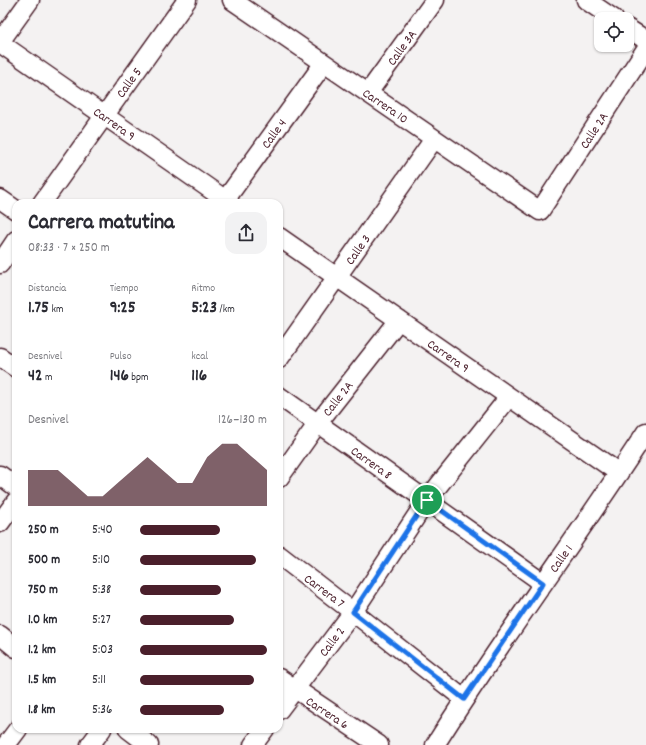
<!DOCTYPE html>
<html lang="es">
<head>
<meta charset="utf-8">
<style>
  :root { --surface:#fff; --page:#f2f2f3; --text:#2b2b33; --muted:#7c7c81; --accent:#4a1f2b }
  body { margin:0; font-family:Dekko,sans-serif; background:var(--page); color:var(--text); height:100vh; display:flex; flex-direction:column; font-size:15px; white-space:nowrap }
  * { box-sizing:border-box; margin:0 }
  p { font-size:13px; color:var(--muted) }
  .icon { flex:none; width:22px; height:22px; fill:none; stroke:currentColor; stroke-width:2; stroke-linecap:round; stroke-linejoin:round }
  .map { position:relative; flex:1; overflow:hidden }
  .details { position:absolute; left:12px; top:199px; width:271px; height:534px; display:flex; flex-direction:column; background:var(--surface); border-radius:12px; box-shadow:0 1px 3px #0004 }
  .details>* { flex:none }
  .fabs { position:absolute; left:594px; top:12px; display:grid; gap:8px }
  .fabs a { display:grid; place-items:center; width:40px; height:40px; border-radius:8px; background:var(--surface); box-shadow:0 1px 3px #0004; font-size:20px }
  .pin { position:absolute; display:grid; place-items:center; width:34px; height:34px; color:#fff; margin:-17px; border:2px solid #fff; border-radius:50%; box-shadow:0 1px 4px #0007 }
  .round { display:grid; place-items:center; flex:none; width:42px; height:42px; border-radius:12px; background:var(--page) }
  .summary { display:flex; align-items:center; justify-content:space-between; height:68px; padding:0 16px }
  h1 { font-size:22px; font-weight:800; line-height:30px }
  .stats { display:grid; grid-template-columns:repeat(3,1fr); gap:6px; height:68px; padding:4px 16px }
  .stats div { display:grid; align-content:center }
  .stats b { font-size:17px; font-weight:800 }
  .stats small { font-size:11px; font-weight:400 }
  .stats p { font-size:11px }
  .chart { height:112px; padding:8px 16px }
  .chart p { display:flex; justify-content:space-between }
  .chart svg { width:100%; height:72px; margin-top:4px; fill:var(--accent); opacity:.7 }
  ul { padding:0 16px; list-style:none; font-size:13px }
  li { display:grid; grid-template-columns:64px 48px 1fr; align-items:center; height:30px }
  li i { height:10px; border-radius:5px; background:var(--accent) }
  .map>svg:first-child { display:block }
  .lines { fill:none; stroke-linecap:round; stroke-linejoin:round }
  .street-casing { stroke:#4a1f2b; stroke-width:21 }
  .street { stroke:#fff; stroke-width:18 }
  .route-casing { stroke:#fff; stroke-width:8 }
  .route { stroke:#1a73e8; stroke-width:5 }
  .labels { text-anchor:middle; stroke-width:4; stroke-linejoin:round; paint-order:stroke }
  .street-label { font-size:13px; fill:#4a1f2b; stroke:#fff }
</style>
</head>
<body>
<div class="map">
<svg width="646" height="745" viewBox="0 0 646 745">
  <rect width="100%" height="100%" fill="#f4f2f2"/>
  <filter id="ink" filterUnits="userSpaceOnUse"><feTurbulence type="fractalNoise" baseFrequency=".025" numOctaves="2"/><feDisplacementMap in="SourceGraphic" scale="8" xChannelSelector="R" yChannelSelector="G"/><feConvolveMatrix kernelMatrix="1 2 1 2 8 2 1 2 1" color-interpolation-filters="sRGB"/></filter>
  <g filter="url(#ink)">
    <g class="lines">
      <g class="street-casing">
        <path id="street" d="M232,0L540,211L646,49
          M586,0L614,19
          M627,28L646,40
          M0,42L30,0
          M0,43L230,203
          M368,93L435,0
          M0,199L16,210
          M42,203L187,0
          M223,203L324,63
          M279,237L619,473
          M0,264L16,240
          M0,357L16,368
          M279,359L434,139
          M279,396L543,583
          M0,475L16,487
          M279,478L318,423L399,320
          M0,523L16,501
          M279,555L353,612L464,699
          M0,635L16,648
          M279,678L379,745
          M279,710L353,612L427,500L509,397
          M128,729L149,745
          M6,745L18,729
          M90,745L102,729
          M253,745L265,729
          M435,745C502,638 578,537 646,432"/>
      </g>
      <use href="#street" class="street"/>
    </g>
  </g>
  <g class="lines" filter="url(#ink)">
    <g class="route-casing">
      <path id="route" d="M427,500L543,583L464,699L353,612Z"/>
    </g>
    <use href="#route" class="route"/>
  </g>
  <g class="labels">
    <g class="street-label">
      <text transform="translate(401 47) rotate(-54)" y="5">Calle 3A</text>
      <text transform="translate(128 82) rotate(-54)" y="5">Calle 5</text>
      <text transform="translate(386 105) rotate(34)" y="5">Carrera 10</text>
      <text transform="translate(115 123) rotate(35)" y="5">Carrera 9</text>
      <text transform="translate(593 130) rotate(-57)" y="5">Calle 2A</text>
      <text transform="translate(273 133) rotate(-54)" y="5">Calle 4</text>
      <text transform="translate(357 249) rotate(-55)" y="5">Calle 3</text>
      <text transform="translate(449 355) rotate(35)" y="5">Carrera 9</text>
      <text transform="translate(337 398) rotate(-52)" y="5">Calle 2A</text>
      <text transform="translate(372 462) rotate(35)" y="5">Carrera 8</text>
      <text transform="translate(560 558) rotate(-55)" y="5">Calle 1</text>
      <text transform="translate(325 590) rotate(37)" y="5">Carrera 7</text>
      <text transform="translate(331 641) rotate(-53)" y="5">Calle 2</text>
      <text transform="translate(328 712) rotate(33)" y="5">Carrera 6</text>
    </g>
  </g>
</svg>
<div class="fabs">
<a><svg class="icon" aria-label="locate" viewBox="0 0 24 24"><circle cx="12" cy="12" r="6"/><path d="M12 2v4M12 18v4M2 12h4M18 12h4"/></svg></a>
</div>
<div class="pin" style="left:427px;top:500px;background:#1e9e55"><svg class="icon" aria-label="arrive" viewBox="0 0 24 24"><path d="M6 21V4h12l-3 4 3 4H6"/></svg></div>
<section class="details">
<div class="summary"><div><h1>Carrera matutina</h1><p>08:33 · 7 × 250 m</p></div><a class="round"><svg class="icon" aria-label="share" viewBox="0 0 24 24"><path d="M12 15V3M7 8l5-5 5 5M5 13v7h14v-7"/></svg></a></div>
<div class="stats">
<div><p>Distancia</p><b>1.75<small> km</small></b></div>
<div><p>Tiempo</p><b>9:25</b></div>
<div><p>Ritmo</p><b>5:23<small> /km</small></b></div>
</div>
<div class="stats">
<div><p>Desnivel</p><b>42<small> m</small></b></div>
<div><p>Pulso</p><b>146<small> bpm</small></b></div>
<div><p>kcal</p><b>116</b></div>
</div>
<div class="chart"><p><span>Desnivel</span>126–130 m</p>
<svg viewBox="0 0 160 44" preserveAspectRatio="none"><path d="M0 44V22L10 22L20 22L30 30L40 38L50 38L60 30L70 22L80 14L90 22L100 30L110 30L120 14L130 6L140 6L150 14L160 22V44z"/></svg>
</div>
<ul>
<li><b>250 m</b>5:40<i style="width:63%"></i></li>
<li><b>500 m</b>5:10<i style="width:91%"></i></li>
<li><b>750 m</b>5:38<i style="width:64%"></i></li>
<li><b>1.0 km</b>5:27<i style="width:74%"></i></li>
<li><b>1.2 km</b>5:03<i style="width:100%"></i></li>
<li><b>1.5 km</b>5:11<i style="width:90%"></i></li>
<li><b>1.8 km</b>5:36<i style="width:66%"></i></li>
</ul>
</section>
</div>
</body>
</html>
